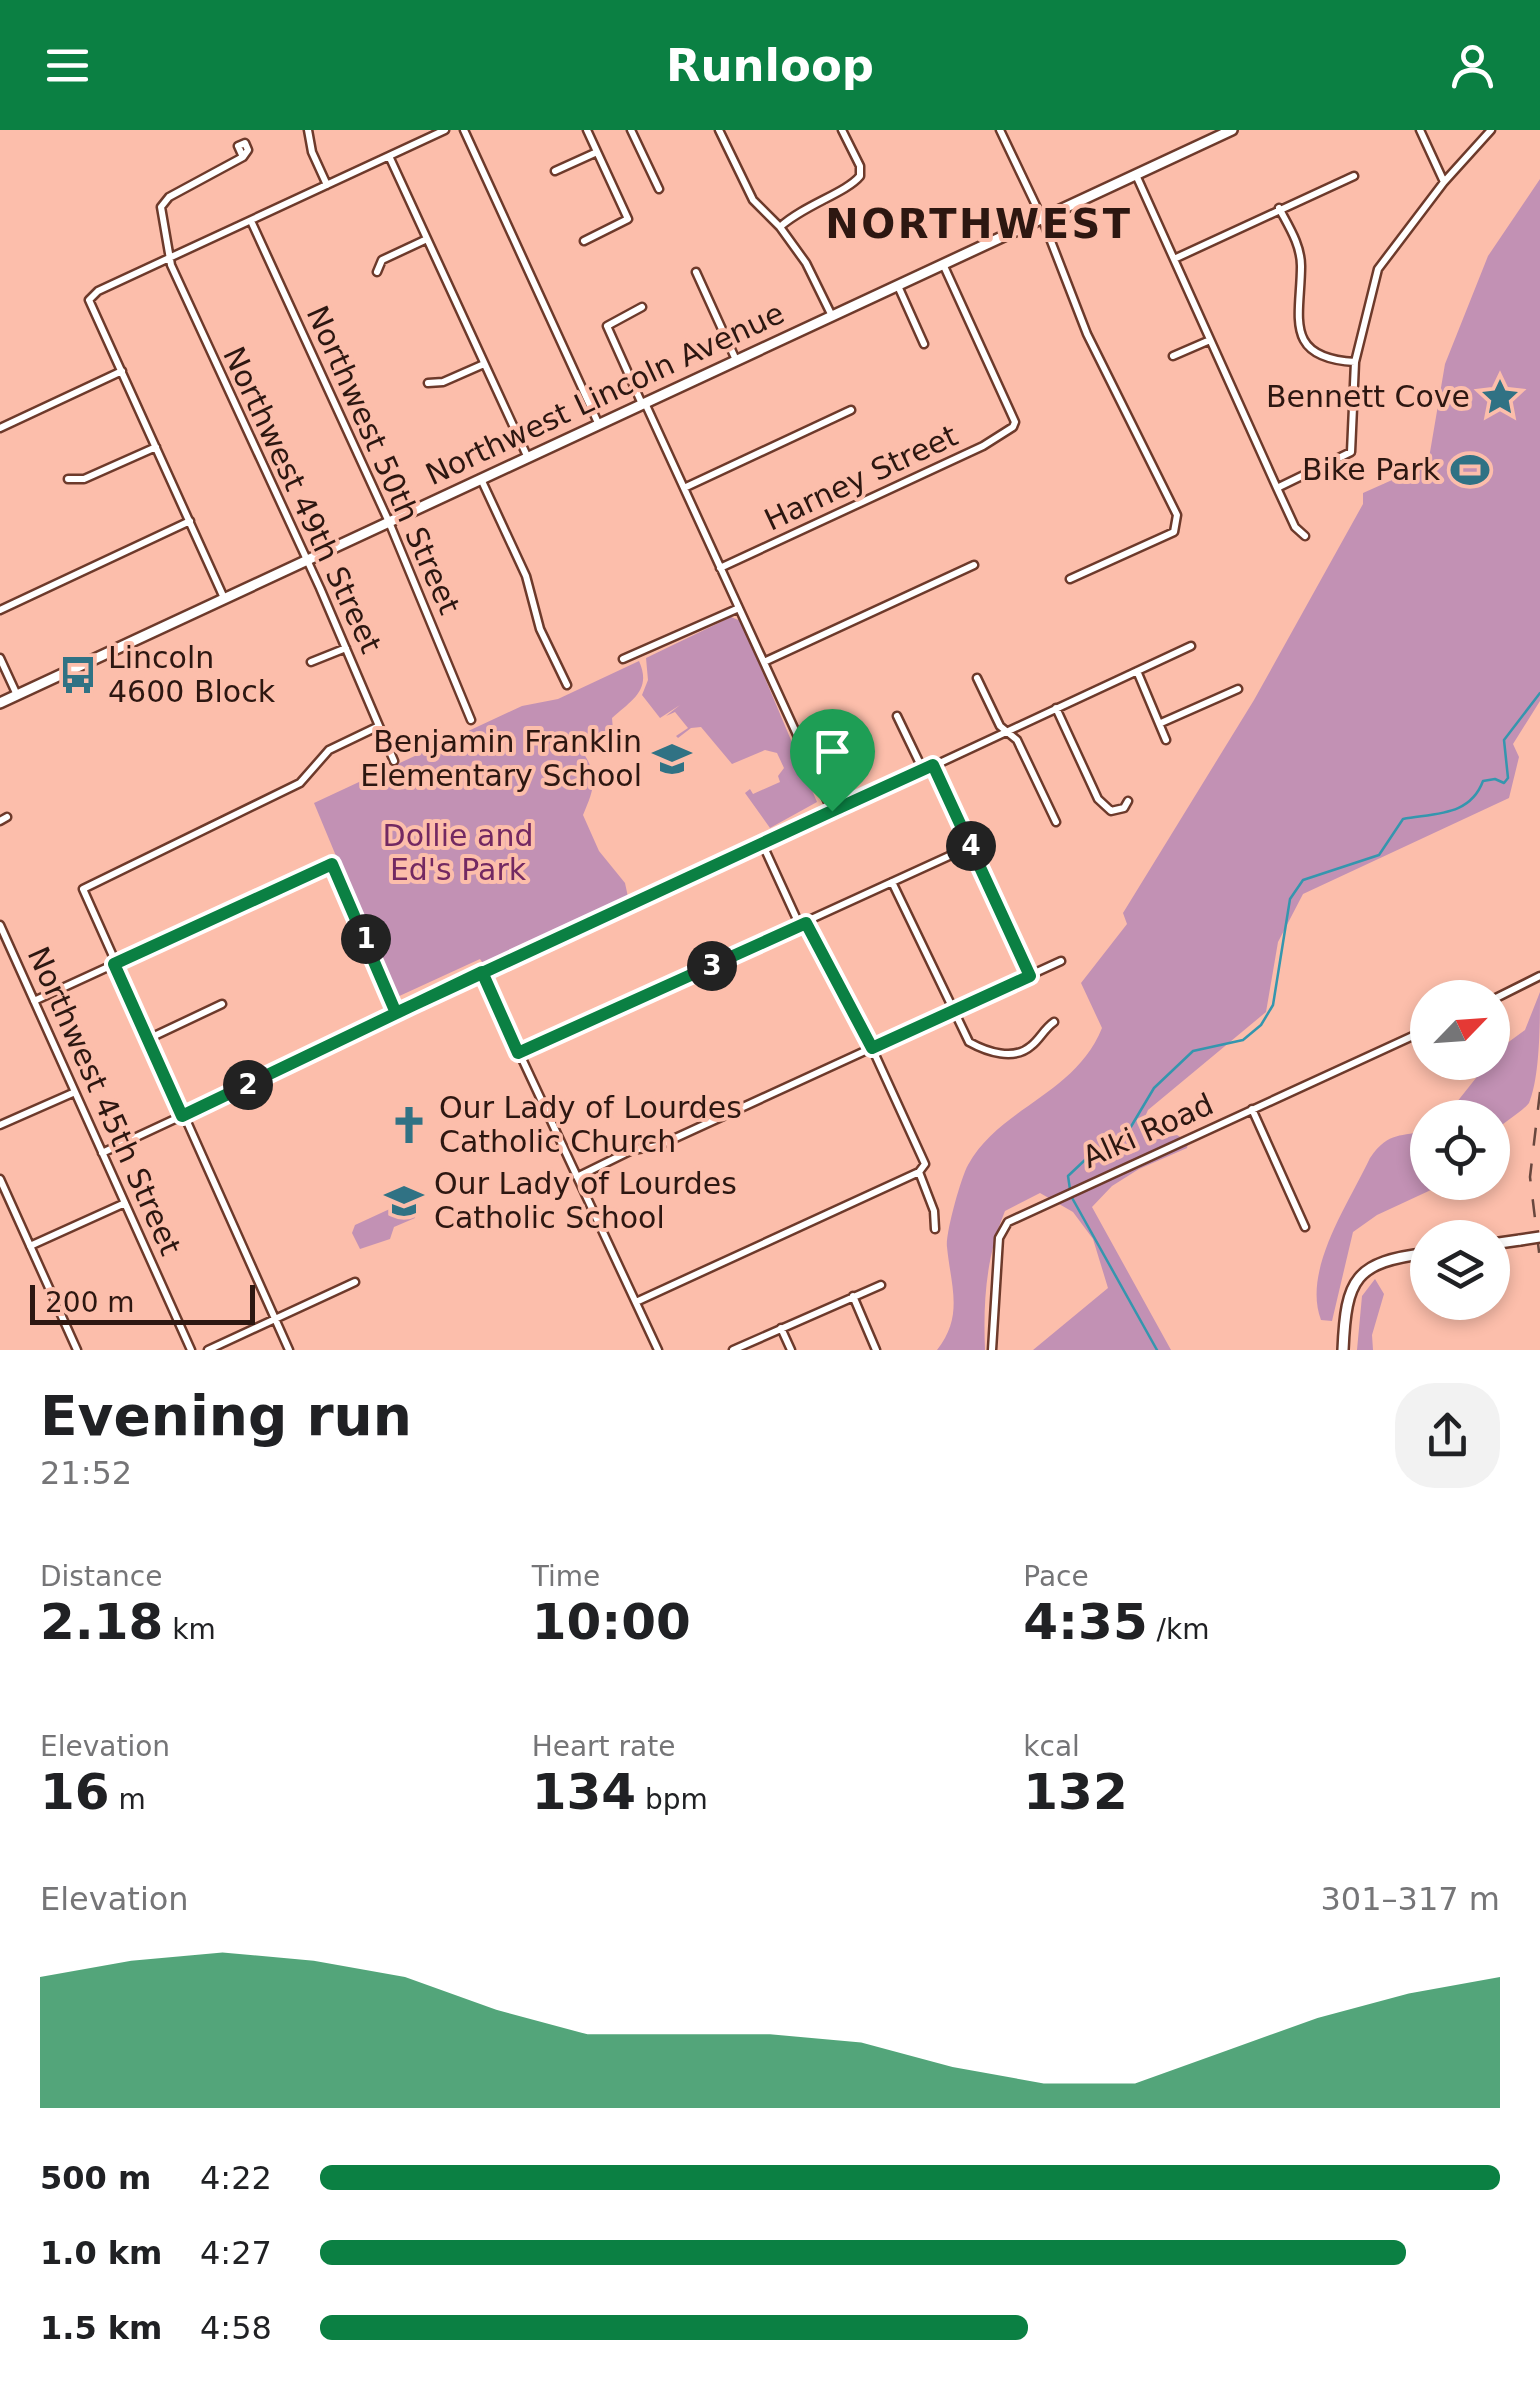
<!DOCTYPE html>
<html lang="en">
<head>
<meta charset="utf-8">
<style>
  :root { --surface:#fff; --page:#f2f2f2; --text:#202124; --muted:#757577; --accent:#0b8043 }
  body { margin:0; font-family:"DejaVu Sans",sans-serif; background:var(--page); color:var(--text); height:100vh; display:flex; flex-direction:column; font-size:38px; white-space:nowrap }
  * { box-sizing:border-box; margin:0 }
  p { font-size:32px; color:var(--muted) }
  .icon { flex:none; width:55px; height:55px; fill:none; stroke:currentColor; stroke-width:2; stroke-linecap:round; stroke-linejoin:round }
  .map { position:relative; height:1220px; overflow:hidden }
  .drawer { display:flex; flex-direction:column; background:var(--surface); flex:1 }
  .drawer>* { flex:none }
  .needle { width:65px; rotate:65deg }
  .buttons { position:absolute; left:1410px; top:850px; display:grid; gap:20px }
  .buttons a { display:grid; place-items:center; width:100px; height:100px; border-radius:50%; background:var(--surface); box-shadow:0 5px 15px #0003; font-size:50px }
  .scale { position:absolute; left:30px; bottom:25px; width:225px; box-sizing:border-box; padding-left:10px; border:5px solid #2d1711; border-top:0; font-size:28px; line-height:35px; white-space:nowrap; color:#2d1711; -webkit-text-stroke:8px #fcbeab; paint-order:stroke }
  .pin { position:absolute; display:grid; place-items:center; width:85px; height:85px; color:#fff; margin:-102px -42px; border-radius:50% 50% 50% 0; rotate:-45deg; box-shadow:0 0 10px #0007 }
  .pin .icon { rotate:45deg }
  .km { position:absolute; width:50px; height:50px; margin:-25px; border-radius:50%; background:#222; color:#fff; font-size:28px; line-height:50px; text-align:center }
  .round { display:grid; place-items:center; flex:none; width:105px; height:105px; border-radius:40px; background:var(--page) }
  .overview { display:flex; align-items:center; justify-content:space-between; height:170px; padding:0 40px }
  h1 { font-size:55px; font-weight:600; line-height:75px }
  .figures { display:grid; grid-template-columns:repeat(3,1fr); gap:15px; height:170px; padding:10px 40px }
  .figures div { display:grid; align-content:center }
  .figures b { font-size:50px; font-weight:600 }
  .figures small { font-size:28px; font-weight:400 }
  .figures p { font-size:28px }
  .chart { height:280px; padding:20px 40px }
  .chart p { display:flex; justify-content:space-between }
  .chart svg { width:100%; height:180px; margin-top:10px; fill:var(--accent); opacity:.7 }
  ul { padding:0 40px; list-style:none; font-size:32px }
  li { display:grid; grid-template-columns:160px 120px 1fr; align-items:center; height:75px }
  li i { height:25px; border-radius:12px; background:var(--accent) }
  header { display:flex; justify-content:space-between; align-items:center; height:130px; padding:0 40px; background:var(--accent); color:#fff; font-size:45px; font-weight:600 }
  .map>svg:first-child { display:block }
  .green { fill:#c291b4 }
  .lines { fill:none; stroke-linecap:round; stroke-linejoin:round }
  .stream { stroke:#3596ae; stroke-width:2.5 }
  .minor-casing { stroke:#6d3a2b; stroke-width:11 }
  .tertiary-casing { stroke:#6d3a2b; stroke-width:14 }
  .minor { stroke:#fff; stroke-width:6 }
  .tertiary { stroke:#fff; stroke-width:9 }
  .rail { stroke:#68473d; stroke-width:2.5; stroke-dasharray:18 18; stroke-linecap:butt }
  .tertiary-bridge-casing { stroke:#6d3a2b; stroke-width:14; stroke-linecap:butt }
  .tertiary-bridge { stroke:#fff; stroke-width:9 }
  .route-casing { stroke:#fff; stroke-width:20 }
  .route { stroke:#0b8043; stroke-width:12 }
  .labels { text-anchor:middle; stroke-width:8; stroke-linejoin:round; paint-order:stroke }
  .street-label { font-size:30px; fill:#2d1711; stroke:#fcbeab }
  .poi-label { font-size:30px; fill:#2d1711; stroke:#fcbeab; text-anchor:end }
  .park-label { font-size:30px; fill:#732962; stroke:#fcbeab }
  .district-label { font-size:40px; font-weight:bold; letter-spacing:2.5px; fill:#2d1711; stroke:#fcbeab }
</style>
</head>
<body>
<header><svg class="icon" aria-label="menu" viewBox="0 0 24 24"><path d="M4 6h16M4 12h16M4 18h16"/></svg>Runloop<svg class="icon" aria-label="person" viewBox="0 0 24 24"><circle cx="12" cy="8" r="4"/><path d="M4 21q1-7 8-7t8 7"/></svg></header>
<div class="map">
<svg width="1540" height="1220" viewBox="0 0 1540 1220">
  <rect width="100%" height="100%" fill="#fcbeab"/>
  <path class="green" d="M1540,49V571L1513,614L1519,627L1509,668L1303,764L1278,812L1266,882L1148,980L1144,989L1154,1010L1177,1005L1188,1012L1187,1018L1139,1039L1112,1056L1092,1077L1171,1220H1033L1108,1158L1093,1109L1073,1082L1040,1063L1005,1081C986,1127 983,1171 985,1220H937C964,1186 951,1157 947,1117C945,1105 961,1047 968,1035C1000,977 1075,965 1102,898L1081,853L1127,794L1123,783L1254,570L1363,374V363L1428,334L1445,234L1488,126Z
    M731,487L741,491L817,672L770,698L745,663L750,659L753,664L780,652L778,646L784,638L777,623L765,620L732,634L701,597L691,598L678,608L676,606L688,598L675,582L666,586L680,575L660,588L642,565L648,550L646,528Z
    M639,531C652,560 632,570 612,588L613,600L606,601L582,621C600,647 593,661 583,685L599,721L625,753L628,767L484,835L480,829L395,868L314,673L522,576L558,569Z
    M1540,862C1540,893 1540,947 1529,973C1519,985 1503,991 1493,1004L1492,988L1445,987L1499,919L1525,900Z
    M1427,999L1428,1052L1446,1053L1377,1085L1353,1102L1332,1191L1321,1190C1302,1140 1349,1073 1370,1028C1390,999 1401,1009 1427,999Z
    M407,1071L415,1088L394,1097L390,1109L360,1119L352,1103L355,1095Z
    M1375,1149L1384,1164L1372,1205L1373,1220H1357L1362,1166Z"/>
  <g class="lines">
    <path class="stream" d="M1157,1220L1071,1066L1068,1046L1086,1029L1123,1010L1154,958L1193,921L1243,910L1261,895L1273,875L1290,769L1303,750L1379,725L1403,689C1436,683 1470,686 1483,651L1495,649L1504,653L1508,648L1504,610L1540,563"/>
    <g class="minor-casing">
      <path id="minor" d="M308,0L312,22L327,55
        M464,0L599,295
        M631,0L659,59
        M719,0L753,70L780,97C804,75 846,63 860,46V36L842,0
        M1000,0L1042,88L1087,204L1177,385L1174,402L1070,449
        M1420,0L1444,52
        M389,26L528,328
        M243,27L238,16L245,13L248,20L243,27L169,67L161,77L171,135L320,458L394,631
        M555,41L597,22
        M1136,45L1277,358L1295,397L1305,406
        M1279,78C1289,97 1301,115 1301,136C1301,186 1282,228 1355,232
        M251,91L389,392L471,590
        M780,97L806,133L832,186
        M584,111L628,89L587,0
        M1174,129L1354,46
        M377,142L382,130L427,109
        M696,142L736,230
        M898,156L924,214
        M642,177L607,196L642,274
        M1173,226L1210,210
        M428,253L443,252L484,234
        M645,273L832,681
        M0,298L122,241
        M68,349H84L156,317
        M481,349L526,446L540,499L567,555
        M684,358L851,280
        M1277,358L1351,322L1355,232L1378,139L1444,52L1491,0
        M720,438L983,316L1013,297L1015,292L943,134
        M224,468L89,170L98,161L445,0
        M0,480L190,391
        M0,528L17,565
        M623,529L739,478
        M311,532L346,518
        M764,532L974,435
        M1137,541L1166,610
        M977,548L1000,596L1017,610L1056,692
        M1056,578L1098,669L1111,681L1124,678L1128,671
        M897,586L923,640
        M1161,593L1238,559
        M933,635L1030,846
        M0,691L7,687
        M762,713L800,796
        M892,752L969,912C987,922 1014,931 1031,916C1040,909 1044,899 1054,892
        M806,793L872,918L925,1034L919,1042L934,1081L935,1099
        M0,795L191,1220
        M482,843L658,1220
        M1492,870L1540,846
        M34,871L332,734L396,883
        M148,909L222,874
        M518,923L971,716
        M1252,979L1305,1097
        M0,995L75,962
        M102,1023L1191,516
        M577,1047L632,1020L658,1016L1061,831
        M0,1049L77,1220
        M30,1116L125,1073
        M853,1166L876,1220
        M636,1172L919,1042
        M781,1198L791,1220
        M208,1220L355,1152
        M289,1220L83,759L300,653L329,620L379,596
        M733,1220L881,1155
        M992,1220L999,1108L1008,1092L1428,899"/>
    </g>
    <g class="tertiary-casing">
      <path id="tertiary" d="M0,573L1232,0
        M1492,1114L1520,1110
        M1343,1220C1346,1148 1355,1132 1428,1123"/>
    </g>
    <use href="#minor" class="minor"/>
    <use href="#tertiary" class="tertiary"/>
    <path class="rail" d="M1540,962L1530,1047L1540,1130"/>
    <g class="tertiary-bridge-casing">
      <path id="tertiary-bridge" d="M1520,1110L1540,1107"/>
    </g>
    <use href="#tertiary-bridge" class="tertiary-bridge"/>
  </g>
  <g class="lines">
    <g class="route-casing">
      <path id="route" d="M832,681L396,883L332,734L114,834L182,986L482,842L518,923L806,793L872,918L1030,846L933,635L832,681"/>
    </g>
    <use href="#route" class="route"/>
  </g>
  <defs>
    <g id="sight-bare" transform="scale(3)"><path d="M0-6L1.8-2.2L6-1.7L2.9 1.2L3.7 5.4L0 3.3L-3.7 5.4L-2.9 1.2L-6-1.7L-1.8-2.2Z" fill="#307284" stroke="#fcbeab" stroke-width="2.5" paint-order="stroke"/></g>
    <g id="stadium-bare" transform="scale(3)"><path d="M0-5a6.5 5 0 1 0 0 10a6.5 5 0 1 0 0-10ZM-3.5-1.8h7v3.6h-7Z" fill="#307284" stroke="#fcbeab" stroke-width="2.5" paint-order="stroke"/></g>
    <g id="bus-bare" transform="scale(3)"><path d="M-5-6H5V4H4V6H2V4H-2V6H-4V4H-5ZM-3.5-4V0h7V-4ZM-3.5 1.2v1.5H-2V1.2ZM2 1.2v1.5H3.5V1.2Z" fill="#307284" stroke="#fcbeab" stroke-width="2.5" paint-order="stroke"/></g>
    <g id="school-bare" transform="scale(3)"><path d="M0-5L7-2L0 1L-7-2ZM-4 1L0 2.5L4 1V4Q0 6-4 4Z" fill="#307284" stroke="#fcbeab" stroke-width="2.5" paint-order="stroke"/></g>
    <g id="church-bare" transform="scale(3)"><path d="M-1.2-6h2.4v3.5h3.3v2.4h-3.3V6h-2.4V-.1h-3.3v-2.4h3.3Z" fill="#307284" stroke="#fcbeab" stroke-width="2.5" paint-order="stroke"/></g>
  </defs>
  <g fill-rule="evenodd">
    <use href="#sight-bare" x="1500" y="267"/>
    <use href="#stadium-bare" x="1470" y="340"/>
    <use href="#bus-bare" x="78" y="545"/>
    <use href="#school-bare" x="672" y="629"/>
    <use href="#church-bare" x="409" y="995"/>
    <use href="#school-bare" x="404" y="1071"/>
  </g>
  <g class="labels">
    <g class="street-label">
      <text transform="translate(605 264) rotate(-25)" y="10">Northwest Lincoln Avenue</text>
      <text transform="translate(383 330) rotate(66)" y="10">Northwest 50th Street</text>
      <text transform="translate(861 348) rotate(-25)" y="10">Harney Street</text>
      <text transform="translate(302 370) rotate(65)" y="10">Northwest 49th Street</text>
      <text transform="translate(104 971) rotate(66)" y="10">Northwest 45th Street</text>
      <text transform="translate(1148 1001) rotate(-24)" y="10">Alki Road</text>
    </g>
    <g class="poi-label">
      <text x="1470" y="277">Bennett Cove</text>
      <text x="1440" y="350">Bike Park</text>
      <text x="108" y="538" text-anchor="start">Lincoln<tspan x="108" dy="34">4600 Block</tspan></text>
      <text x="642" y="622">Benjamin Franklin<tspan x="642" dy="34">Elementary School</tspan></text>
      <text x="439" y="988" text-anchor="start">Our Lady of Lourdes<tspan x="439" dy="34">Catholic Church</tspan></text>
      <text x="434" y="1064" text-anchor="start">Our Lady of Lourdes<tspan x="434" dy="34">Catholic School</tspan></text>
    </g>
    <g class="park-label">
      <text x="458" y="716">Dollie and<tspan x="458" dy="34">Ed's Park</tspan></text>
    </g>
    <g class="district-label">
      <text x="979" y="108">NORTHWEST</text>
    </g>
  </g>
</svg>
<div class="buttons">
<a><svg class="needle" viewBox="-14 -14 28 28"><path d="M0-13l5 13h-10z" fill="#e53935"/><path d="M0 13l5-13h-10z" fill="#757577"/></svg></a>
<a><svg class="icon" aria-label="locate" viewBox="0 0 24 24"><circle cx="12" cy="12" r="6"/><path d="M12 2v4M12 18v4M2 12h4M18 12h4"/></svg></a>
<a><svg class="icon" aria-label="layers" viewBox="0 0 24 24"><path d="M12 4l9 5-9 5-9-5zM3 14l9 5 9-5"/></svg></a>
</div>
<div class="scale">200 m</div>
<div class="pin" style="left:832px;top:681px;background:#1e9e55"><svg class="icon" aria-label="arrive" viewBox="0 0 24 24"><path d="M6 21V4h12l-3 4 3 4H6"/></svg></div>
<b class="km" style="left:366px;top:809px">1</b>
<b class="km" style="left:248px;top:955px">2</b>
<b class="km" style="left:712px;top:836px">3</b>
<b class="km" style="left:971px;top:716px">4</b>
</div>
<section class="drawer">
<div class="overview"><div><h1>Evening run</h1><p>21:52</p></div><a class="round"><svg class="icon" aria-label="share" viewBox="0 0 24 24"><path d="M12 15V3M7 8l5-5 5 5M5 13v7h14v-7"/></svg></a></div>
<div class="figures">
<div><p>Distance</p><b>2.18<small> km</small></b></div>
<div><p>Time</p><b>10:00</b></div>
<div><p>Pace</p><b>4:35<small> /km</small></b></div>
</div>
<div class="figures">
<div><p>Elevation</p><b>16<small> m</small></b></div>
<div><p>Heart rate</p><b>134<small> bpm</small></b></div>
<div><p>kcal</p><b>132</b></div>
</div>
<div class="chart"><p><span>Elevation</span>301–317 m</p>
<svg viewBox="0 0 160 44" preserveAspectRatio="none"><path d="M0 44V12L10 8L20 6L30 8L40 12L50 20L60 26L70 26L80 26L90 28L100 34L110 38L120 38L130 30L140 22L150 16L160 12V44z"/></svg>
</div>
<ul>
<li><b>500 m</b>4:22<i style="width:100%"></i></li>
<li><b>1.0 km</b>4:27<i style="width:92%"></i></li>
<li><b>1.5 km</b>4:58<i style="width:60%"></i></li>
</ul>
</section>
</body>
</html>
